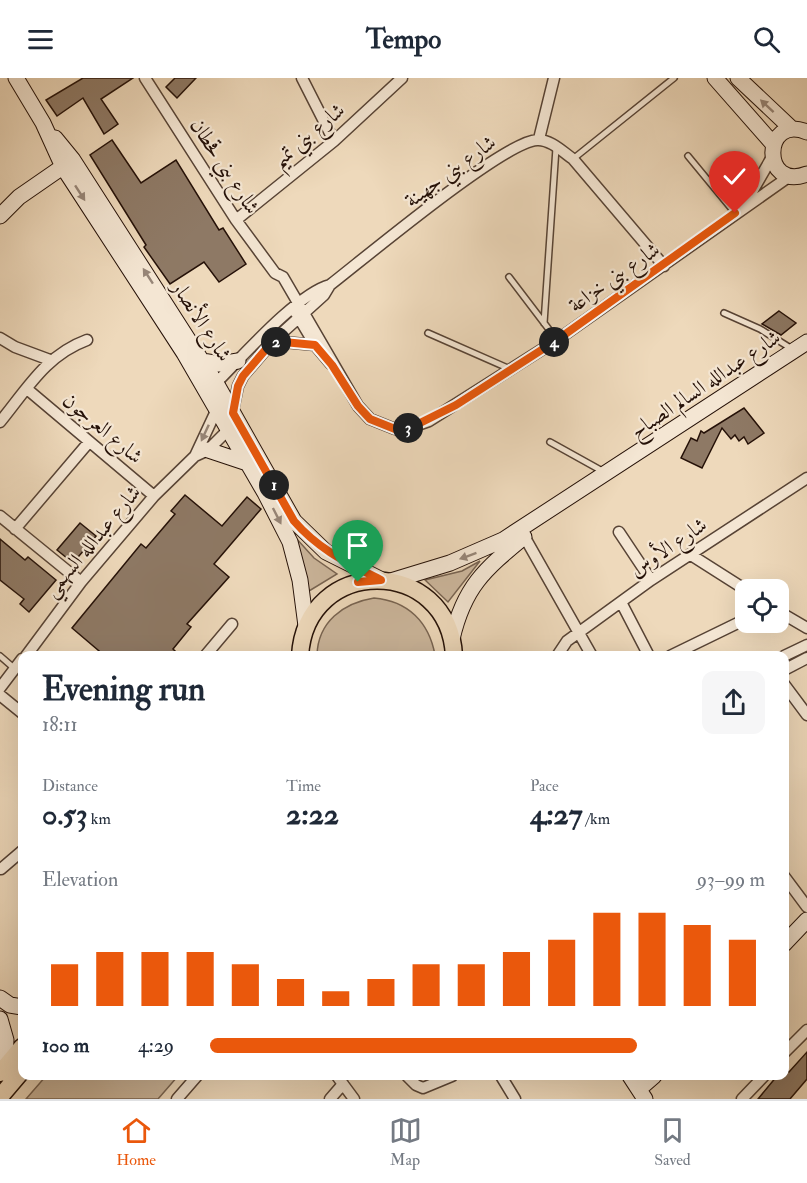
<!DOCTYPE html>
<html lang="en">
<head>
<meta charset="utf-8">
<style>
  :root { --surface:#fff; --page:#f6f6f7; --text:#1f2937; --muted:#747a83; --line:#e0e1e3; --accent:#ea580c }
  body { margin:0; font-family:"IM FELL Double Pica",Amiri,serif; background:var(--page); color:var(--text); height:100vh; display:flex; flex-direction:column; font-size:22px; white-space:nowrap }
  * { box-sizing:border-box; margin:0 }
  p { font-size:20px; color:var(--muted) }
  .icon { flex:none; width:33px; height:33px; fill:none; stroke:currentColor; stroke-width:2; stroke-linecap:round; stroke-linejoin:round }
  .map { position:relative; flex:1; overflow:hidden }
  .panel { position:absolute; left:18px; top:573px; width:771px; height:429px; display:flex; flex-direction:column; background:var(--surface); border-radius:12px; box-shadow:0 6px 24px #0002 }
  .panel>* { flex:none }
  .buttons { position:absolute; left:735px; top:501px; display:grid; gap:12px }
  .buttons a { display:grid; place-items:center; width:54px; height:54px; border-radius:12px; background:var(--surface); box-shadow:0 6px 24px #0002; font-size:30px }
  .pin { position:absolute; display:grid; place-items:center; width:51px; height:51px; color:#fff; margin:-62px -26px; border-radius:50% 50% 50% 0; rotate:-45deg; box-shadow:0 0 6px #0007 }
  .pin .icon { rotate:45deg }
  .km { position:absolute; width:30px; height:30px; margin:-15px; border-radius:50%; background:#222; color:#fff; font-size:16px; line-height:30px; text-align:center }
  .round { display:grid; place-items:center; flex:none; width:63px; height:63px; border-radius:12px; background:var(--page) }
  .summary { display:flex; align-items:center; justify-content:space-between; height:102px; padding:0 24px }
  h1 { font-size:33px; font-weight:700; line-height:45px }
  .figures { display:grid; grid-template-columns:repeat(3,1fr); gap:9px; height:102px; padding:6px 24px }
  .figures div { display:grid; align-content:center }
  .figures b { font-size:30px; font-weight:700 }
  .figures small { font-size:16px; font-weight:400 }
  .figures p { font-size:16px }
  .chart { height:168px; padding:12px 24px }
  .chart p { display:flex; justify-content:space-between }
  .chart svg { width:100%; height:108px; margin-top:6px; stroke:var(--accent); stroke-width:6 }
  ul { padding:0 24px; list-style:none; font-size:20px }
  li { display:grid; grid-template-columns:96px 72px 1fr; align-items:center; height:45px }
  li i { height:15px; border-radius:8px; background:var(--accent) }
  header { display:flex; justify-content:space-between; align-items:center; height:78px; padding:0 24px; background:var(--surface); font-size:27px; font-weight:700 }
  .menu { display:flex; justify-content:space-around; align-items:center; height:84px; border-top:2px solid var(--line); background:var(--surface); font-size:16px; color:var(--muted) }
  .menu a { display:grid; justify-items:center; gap:3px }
  .menu .on { color:var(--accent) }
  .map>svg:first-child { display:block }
  .green { fill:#ccb79d; stroke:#786452; stroke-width:1.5 }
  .building { fill:#8e7965; stroke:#251108; stroke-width:1.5 }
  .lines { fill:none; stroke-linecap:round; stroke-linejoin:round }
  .lane-casing { stroke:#574335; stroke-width:8 }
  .street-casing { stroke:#574335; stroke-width:13 }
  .secondary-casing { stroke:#251108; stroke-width:17 }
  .primary-casing { stroke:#251108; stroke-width:19 }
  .lane { stroke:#f4e6d3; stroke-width:5 }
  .street { stroke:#f4e6d3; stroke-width:10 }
  .secondary { stroke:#f4e6d3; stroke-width:15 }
  .primary { stroke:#eed9bb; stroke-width:16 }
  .oneway { fill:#978678 }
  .route-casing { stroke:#fff; stroke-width:12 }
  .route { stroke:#ea580c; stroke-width:8 }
  .labels { text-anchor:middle; stroke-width:4.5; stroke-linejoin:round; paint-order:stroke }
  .street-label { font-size:21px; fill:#251108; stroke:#f4e6d3 }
</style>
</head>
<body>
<header><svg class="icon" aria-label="menu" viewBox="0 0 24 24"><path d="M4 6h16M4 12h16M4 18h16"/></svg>Tempo<svg class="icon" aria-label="search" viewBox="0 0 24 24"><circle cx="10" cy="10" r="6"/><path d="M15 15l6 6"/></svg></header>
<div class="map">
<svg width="807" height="1021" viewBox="0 0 807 1021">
  <rect width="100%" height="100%" fill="#eed9bb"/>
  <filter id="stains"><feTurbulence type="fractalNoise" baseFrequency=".00333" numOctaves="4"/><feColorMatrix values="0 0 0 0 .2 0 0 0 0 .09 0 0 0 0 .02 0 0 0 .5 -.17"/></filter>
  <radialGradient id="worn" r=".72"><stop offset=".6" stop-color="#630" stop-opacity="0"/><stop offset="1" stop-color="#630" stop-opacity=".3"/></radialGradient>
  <path class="green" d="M295,459L314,480L337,496L309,513Z
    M480,483L448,524L425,502L462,493Z
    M374,520C408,523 429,544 435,577H317C318,544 343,525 374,520Z
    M46,998H178L158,1021H26Z"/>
  <path class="building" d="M83,0H133L101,21L118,46L104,56L83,20L57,38L46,22Z
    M175,0H196L177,20L166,9Z
    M112,62L141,105L176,82L219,152L223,150L246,186L219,204L204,184L170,206L144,169L146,167L90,77Z
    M779,233L796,245L781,257L762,246Z
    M744,330L764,355L748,366L744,359L739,363L735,357L731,361L722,350L702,390L681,380L691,360L697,363L701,353L704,355Z
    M185,417L222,448L247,419L261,431L214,486L229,499L187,546L191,549L173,571L180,578H105L72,550L141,466L146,470L175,436L171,433Z
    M80,445L96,458L73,485L57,472Z
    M0,461L25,482L28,479L56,502L29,534L20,526L24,521L0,502Z
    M807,974V1001L790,1021H758L777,998H784V990L789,994Z"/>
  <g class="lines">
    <g class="lane-casing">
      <path id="lane" d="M688,78L735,135
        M573,81L674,0
        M509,199L557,262
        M724,235L760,251L792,271
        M544,245L556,70
        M428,255L510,291
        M550,364L604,394
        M0,578L15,591"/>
    </g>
    <g class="street-casing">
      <path id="street" d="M145,0L236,142L275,195L283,199L358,328L370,341L395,351L412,349L429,343L557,262L790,98
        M302,0L334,63
        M539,61L554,0
        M745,126L772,79
        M236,142L334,63L402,0
        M296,235L315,267L331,286
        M0,260L15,269L50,282
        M273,263L315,267
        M215,310L216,305C242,279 298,215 330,207
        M27,311L154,418
        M0,344C27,311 46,277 87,262
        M195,378L216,333L215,326
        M0,438L81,504
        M15,451L89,364
        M619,454L651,502
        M524,458L592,578
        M691,477L746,512
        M622,526L649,578
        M778,533L807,550
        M26,578L81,504L154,418L195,378L208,372L229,351L238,308L243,298L273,263L324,217L330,207C365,180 503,64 537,62C550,61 563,74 573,81L664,188
        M205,578L232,546
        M557,578L567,563L651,502L807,400
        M670,578L746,541
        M784,578L807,567
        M784,592L807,580
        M784,606L807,637
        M0,610L22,581
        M0,617L22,635
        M1,791L22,773
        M784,798L807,829
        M784,975L807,952
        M337,998L354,1021
        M407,998L416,1007L423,1010L452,998
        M501,998L515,1021
        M177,1021L197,998
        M330,1021L343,1006
        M742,1021L764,998"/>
    </g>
    <g class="secondary-casing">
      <path id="secondary" d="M16,0L43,45L63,89L184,275L265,415L290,464L300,502L306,548
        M715,0L774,67
        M738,0L792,51
        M807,54C762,35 761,114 807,96
        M55,60L73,82L216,305L294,443L326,474L382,502
        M0,138L19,119L71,83
        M202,283L220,286L238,283
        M208,372L247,385
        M391,503L450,485L503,462L807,264
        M452,561C464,509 484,492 524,459
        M784,866L807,842
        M0,920L10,927L22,929
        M0,941L6,962L4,990
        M630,998L645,1021
        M639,1011L654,998"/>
    </g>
    <g class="primary-casing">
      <path id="primary" d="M300,578C306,477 449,478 454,578
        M0,995L22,969
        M0,1019L22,993"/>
    </g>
    <use href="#lane" class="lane"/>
    <use href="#street" class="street"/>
    <use href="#secondary" class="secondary"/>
    <use href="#primary" class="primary"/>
  </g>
  <defs><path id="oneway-solid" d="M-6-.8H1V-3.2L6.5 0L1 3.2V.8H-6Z" transform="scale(1.5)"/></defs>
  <g class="oneway">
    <use href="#oneway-solid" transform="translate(767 28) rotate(-137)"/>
    <use href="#oneway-solid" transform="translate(80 115) rotate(57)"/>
    <use href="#oneway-solid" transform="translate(148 198) rotate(-123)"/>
    <use href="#oneway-solid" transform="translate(205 355) rotate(115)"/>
    <use href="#oneway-solid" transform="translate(277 438) rotate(63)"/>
    <use href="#oneway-solid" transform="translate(468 478) rotate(160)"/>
  </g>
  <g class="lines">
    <g class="route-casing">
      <path id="route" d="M358,504L381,502C348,485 319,472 294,443L233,335L238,308L243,298L273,263L315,267L332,287L358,328L370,341L395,351L412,349L456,327L557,262L735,135"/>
    </g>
    <use href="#route" class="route"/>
  </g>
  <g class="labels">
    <g class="street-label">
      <text transform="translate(308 57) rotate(-40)" y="7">شارع بني تميم</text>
      <text transform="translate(225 88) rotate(57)" y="7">شارع بني قحطان</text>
      <text transform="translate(450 93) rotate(-36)" y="7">شارع بني جهينة</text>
      <text transform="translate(614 199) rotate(-35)" y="7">شارع بني خزاعة</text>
      <text transform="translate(202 243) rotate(57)" y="7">شارع الأنصار</text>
      <text transform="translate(705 306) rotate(-34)" y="7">شارع عبدالله السالم الصباح</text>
      <text transform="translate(103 350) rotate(40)" y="7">شارع العرجون</text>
      <text transform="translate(92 463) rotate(-50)" y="7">شارع عبدالله السهمي</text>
      <text transform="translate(668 469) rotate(-34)" y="7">شارع الأوس</text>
    </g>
  </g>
  <rect width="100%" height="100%" filter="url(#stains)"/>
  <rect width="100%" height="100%" fill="url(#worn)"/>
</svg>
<div class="buttons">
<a><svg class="icon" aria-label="locate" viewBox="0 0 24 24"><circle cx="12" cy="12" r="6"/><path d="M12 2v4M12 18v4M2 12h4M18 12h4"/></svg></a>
</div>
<div class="pin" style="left:358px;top:504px;background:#1e9e55"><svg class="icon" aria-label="arrive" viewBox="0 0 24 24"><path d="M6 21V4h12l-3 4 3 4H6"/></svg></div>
<div class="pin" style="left:735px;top:135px;background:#d93025"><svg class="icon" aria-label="check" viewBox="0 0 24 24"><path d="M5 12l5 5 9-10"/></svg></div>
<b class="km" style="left:274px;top:407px">1</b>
<b class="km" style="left:276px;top:264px">2</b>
<b class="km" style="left:408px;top:350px">3</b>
<b class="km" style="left:554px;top:264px">4</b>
<section class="panel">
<div class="summary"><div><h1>Evening run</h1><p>18:11</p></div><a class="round"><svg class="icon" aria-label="share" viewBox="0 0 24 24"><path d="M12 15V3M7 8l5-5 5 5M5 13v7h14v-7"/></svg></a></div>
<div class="figures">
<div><p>Distance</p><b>0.53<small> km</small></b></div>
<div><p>Time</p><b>2:22</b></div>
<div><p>Pace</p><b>4:27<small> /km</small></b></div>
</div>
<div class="chart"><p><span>Elevation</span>93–99 m</p>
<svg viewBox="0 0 160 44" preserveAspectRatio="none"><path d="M5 44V27M15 44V22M25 44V22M35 44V22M45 44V27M55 44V33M65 44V38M75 44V33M85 44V27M95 44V27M105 44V22M115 44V17M125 44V6M135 44V6M145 44V11M155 44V17"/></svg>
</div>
<ul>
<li><b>100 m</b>4:29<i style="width:77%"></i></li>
</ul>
</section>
</div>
<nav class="menu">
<a class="on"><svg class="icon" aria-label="home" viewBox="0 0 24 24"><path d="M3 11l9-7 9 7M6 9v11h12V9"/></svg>Home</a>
<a><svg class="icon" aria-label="map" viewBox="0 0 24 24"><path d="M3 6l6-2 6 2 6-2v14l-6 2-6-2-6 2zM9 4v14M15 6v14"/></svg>Map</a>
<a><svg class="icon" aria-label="saved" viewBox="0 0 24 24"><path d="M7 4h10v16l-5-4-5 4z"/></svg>Saved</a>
</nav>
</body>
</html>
